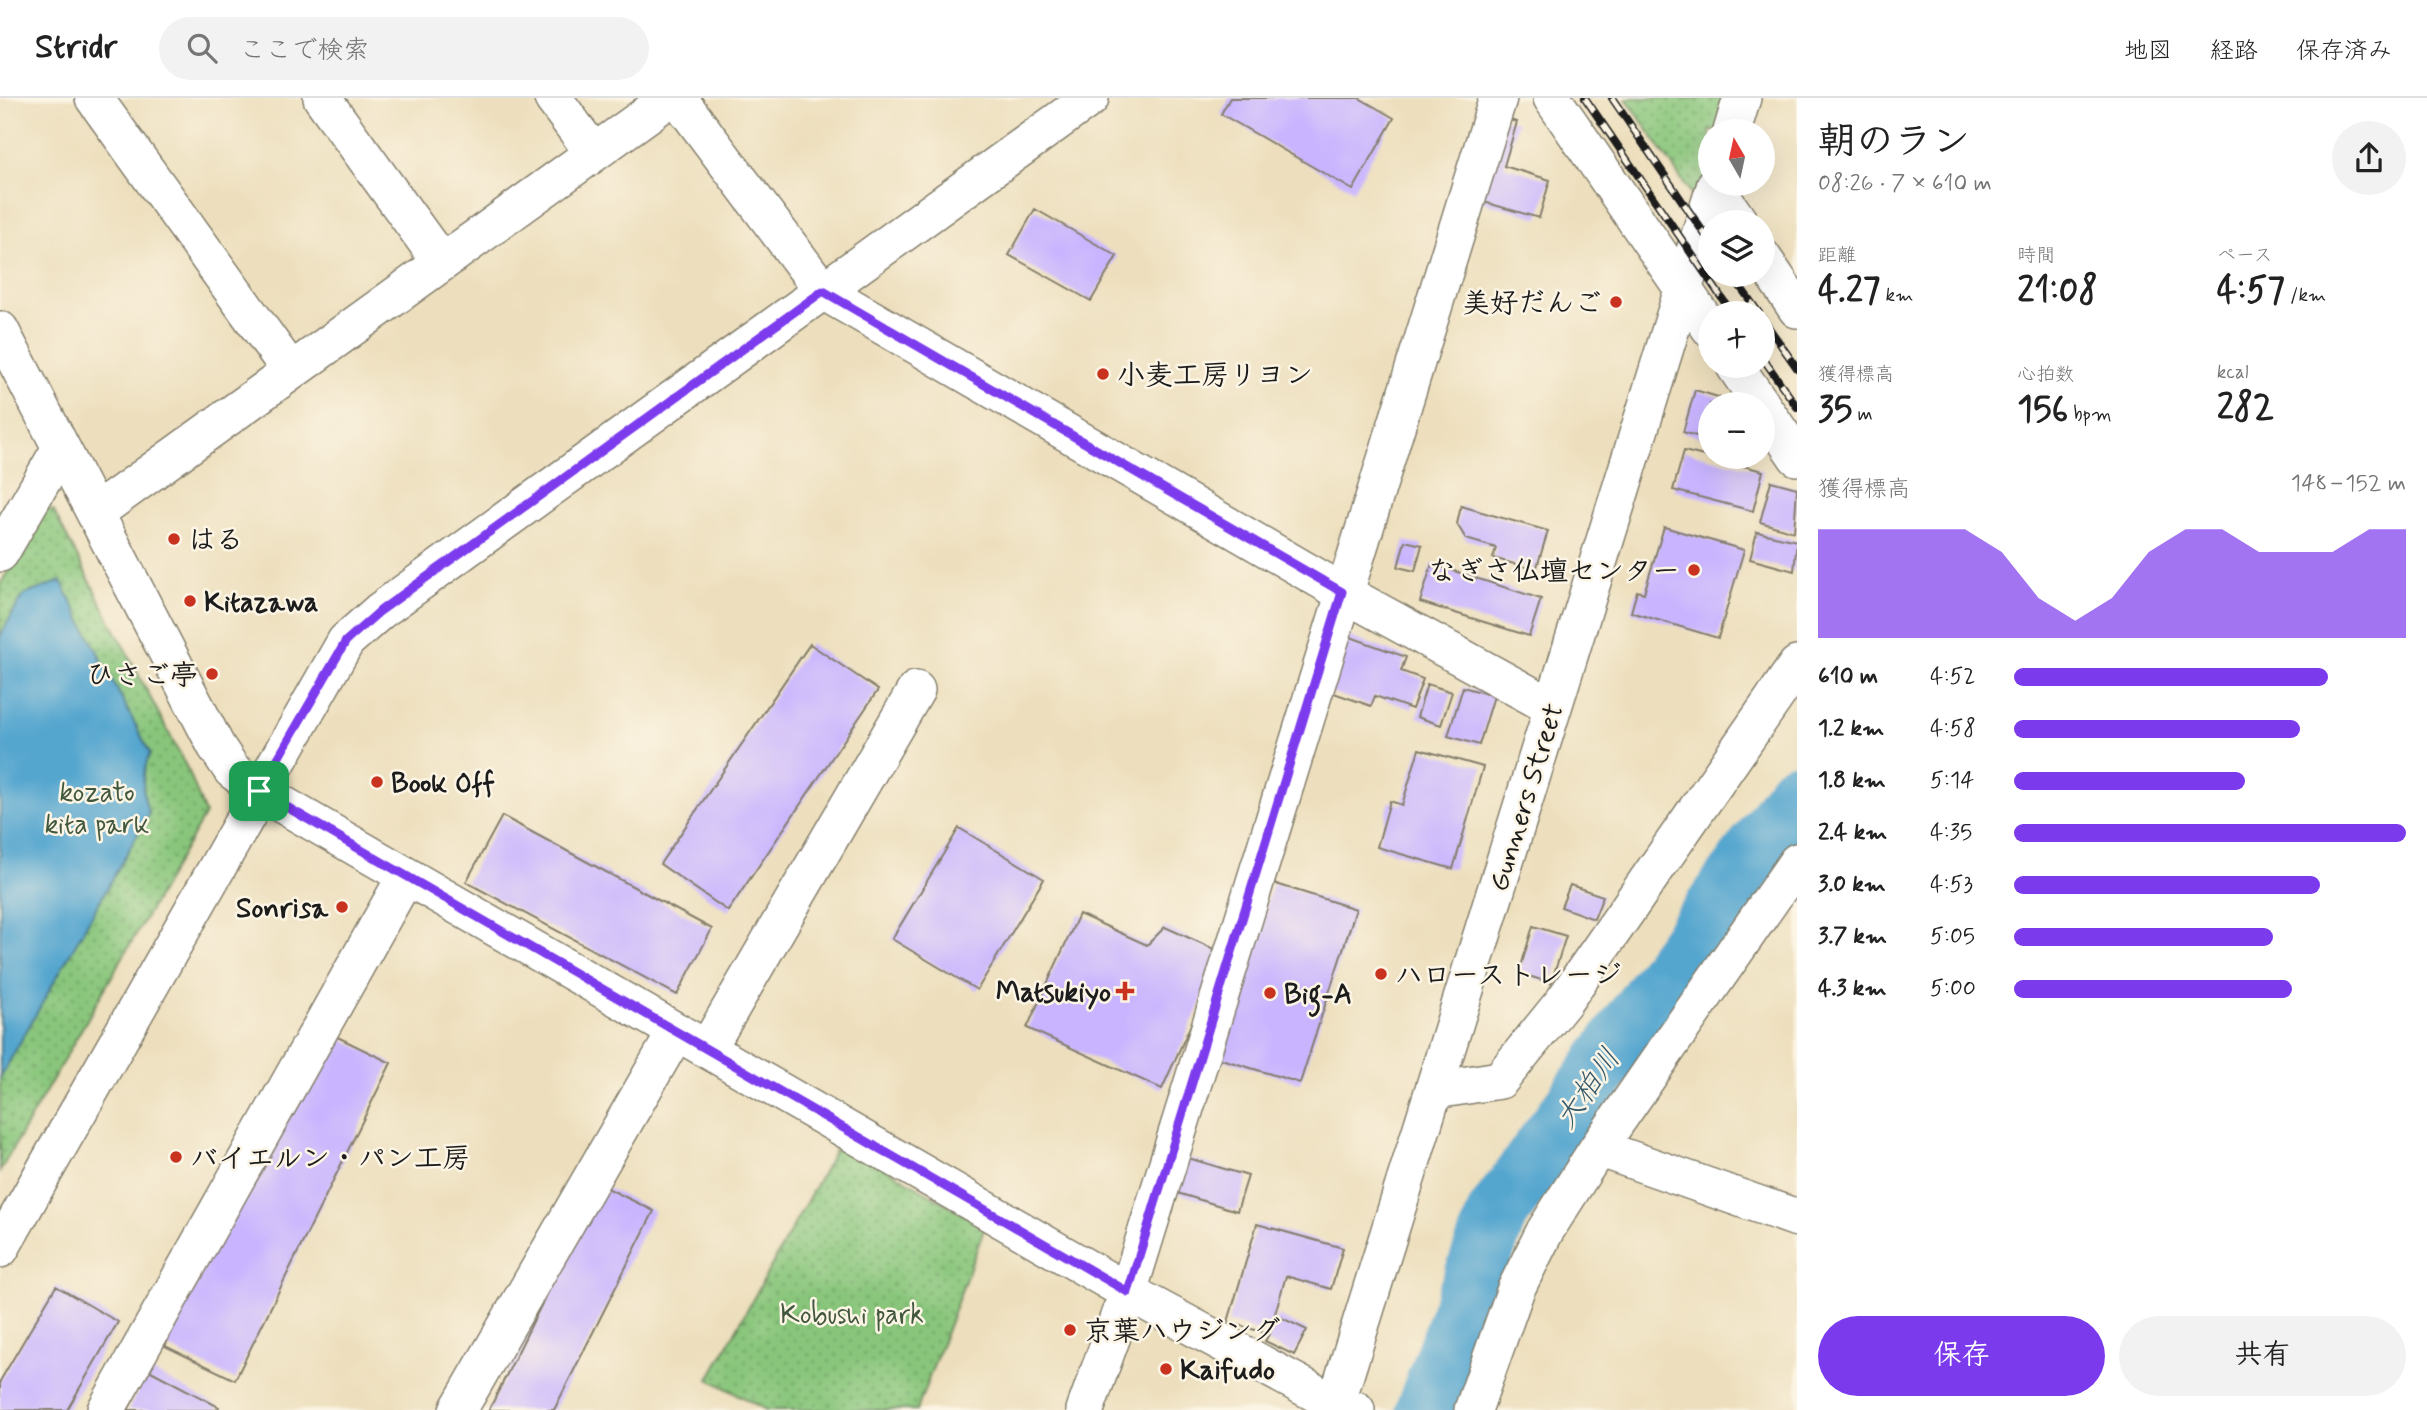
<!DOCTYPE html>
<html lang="ja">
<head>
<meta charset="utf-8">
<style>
  :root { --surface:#fff; --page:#f2f2f2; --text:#222; --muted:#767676; --line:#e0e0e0; --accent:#7c3aed }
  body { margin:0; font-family:Mynerve,"Klee One",sans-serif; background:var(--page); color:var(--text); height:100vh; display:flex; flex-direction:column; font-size:26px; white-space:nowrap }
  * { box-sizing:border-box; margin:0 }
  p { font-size:23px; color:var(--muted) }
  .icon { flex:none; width:38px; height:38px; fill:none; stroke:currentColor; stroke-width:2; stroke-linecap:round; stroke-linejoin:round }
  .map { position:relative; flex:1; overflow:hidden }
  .panel { display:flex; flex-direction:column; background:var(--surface); width:630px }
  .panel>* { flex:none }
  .needle { width:46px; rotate:351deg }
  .controls { position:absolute; left:1698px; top:21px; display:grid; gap:14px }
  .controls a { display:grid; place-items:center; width:77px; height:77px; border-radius:50%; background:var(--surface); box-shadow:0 7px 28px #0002; font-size:35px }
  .pin { position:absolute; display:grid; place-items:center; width:60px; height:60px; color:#fff; margin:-30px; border-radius:14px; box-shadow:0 4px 10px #0006 }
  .round { display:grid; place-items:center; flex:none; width:74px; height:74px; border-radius:37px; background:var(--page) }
  .summary { display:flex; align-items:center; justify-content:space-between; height:119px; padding:0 21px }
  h1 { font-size:38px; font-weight:700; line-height:52px }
  .metrics { display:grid; grid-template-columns:repeat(3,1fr); gap:10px; height:119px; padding:7px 21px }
  .metrics div { display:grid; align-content:center }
  .metrics b { font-size:35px; font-weight:700 }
  .metrics small { font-size:19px; font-weight:400 }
  .metrics p { font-size:19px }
  .chart { height:196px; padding:14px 21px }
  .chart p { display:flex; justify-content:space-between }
  .chart svg { width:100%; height:126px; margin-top:7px; fill:var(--accent); opacity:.7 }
  .button { display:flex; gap:14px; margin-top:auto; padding:14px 21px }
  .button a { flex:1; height:80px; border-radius:42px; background:var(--accent); color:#fff; font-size:28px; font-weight:700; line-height:80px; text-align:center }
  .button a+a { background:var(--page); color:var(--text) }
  ul { padding:0 21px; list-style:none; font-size:23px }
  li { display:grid; grid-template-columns:112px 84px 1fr; align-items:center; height:52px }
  li i { height:18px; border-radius:9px; background:var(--accent) }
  header { display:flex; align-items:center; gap:42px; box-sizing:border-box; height:98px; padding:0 35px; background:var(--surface); border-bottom:2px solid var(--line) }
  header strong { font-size:33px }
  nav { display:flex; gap:38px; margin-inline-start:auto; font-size:24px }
  .search { width:490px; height:63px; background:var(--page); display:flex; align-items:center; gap:18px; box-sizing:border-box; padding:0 24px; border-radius:38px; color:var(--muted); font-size:26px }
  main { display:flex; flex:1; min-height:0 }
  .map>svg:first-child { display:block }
  .park { fill:url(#park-dots); stroke:#52714c; stroke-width:2 }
  .water { fill:#54a6cf; stroke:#386176; stroke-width:2 }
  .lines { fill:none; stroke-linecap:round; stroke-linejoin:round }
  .river { stroke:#54a6cf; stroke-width:61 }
  .building { fill:#c8b4ff }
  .minor-casing { stroke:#847e6c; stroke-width:40 }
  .minor { stroke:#fff; stroke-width:37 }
  .rail-casing { stroke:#1c1c1c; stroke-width:8 }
  .rail { stroke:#fcf5e5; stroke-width:5; stroke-dasharray:16; stroke-linecap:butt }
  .route-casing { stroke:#fff; stroke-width:14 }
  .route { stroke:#7c3aed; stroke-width:9 }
  .poi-dot { fill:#c8321e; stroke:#fcf5e5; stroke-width:2.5 }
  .labels { text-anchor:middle; stroke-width:5; stroke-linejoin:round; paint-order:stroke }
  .poi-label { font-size:28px; font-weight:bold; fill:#1c1c1c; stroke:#fcf5e5; text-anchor:start }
  .park-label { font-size:28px; fill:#42583e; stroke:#fcf5e5 }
  .street-label { font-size:28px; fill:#1c1c1c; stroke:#fcf5e5 }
  .water-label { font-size:30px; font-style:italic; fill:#355a6d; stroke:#fcf5e5 }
</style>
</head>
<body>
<header>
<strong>Stridr</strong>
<div class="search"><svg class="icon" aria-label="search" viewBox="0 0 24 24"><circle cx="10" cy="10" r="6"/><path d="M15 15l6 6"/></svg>ここで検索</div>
<nav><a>地図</a><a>経路</a><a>保存済み</a></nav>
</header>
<main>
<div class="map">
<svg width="1797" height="1312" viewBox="0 0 1797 1312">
  <defs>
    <pattern id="park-dots" width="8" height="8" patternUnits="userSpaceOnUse" patternTransform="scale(1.75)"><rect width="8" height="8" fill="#89c67c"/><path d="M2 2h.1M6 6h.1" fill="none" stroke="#6fa065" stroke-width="1.8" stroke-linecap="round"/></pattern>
  </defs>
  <rect width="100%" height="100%" fill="#fcf5e5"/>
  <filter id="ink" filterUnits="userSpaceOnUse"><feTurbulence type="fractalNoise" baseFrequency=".0143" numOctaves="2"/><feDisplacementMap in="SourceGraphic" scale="14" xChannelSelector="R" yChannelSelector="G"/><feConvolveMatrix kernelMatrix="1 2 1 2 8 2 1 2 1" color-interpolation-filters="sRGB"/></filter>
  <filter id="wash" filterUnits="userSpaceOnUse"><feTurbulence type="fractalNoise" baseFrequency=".00686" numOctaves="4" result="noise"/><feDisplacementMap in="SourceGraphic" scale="28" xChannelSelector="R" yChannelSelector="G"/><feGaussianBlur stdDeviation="1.57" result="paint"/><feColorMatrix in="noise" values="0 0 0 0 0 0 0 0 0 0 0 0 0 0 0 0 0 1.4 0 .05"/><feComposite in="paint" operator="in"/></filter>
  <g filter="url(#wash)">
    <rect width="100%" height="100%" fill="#eddfbd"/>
    <path class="park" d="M1626,0H1733L1723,33H1710V75L1699,107Z
      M53,412L190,676L205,716L0,1073V487L42,413Z
      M840,1043L985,1129L917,1312H766L709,1281Z"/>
    <path class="water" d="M61,483L150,655C141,677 141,694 149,716L0,980V538L23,497Z"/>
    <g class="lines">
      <path class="river" d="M1426,1312L1497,1116L1797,695"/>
    </g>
    <g id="blocks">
      <path class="building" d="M1230,0H1359L1394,20L1353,92L1221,16Z
        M1502,20L1517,24L1504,68L1550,82L1539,120L1477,102Z
        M1035,111L1117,158L1091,203L1009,157Z
        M1695,292L1741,306H1710V342L1683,334Z
        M1684,353L1763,373L1753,413L1673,392Z
        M1771,383L1797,390L1794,434L1760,424Z
        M1461,408L1548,433L1536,472L1493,460L1496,450L1466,441L1457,426Z
        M1664,429L1744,452L1718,540L1631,514L1637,493L1644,495Z
        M1757,434L1797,443L1794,473L1750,461Z
        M1405,443L1422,447L1415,473L1398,469Z
        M1432,466L1541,501L1529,538L1420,504Z
        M1345,537L1406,559L1401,573L1423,581L1412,611L1375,598L1371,608L1325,592Z
        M810,546L878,592L728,813L660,766Z
        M1427,586L1452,594L1441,627L1417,619Z
        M1463,589L1494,598L1479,647L1448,638Z
        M1419,651L1483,669L1453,771L1377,749L1390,703L1402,707Z
        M502,718L712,831L677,897L466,784Z
        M959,730L1044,781L977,892L892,841Z
        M1273,785L1356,811L1300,985L1218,960Z
        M1570,787L1603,798L1594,821L1561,809Z
        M1079,816L1147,847L1165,829L1223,855L1162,991L1027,930Z
        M1533,828L1566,838L1551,885L1519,875Z
        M321,931L391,965L235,1282L165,1248Z
        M1185,1059L1248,1078L1237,1113L1174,1094Z
        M601,1087L654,1113L554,1312H489Z
        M1257,1126L1343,1150L1331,1191L1286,1178L1269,1236L1278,1218L1307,1232L1294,1257L1265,1243L1269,1236L1228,1224Z
        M56,1188L118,1224L67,1312H0V1283Z
        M149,1272L219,1309L217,1312H128Z"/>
    </g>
  </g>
  <g filter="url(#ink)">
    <use href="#blocks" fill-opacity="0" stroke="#847e6c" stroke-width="2"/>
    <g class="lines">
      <g class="minor-casing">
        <path id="minor" d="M94,0L290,272
          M322,0L441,164
          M553,0L593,54
          M678,0L823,193L1342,494L1552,609
          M1552,0L1710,230
          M1732,33L1742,0
          M1715,89L1739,124
          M1762,159L1797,211
          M0,232L216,648L232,672L259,693L1128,1194L1336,1306L1356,1312
          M1735,268L1761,306
          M1762,308L1797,359
          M95,415L670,0
          M0,455L61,350
          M707,951L916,592
          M1435,992L1500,982L1564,903L1797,567
          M1598,1050L1797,1120
          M0,1151L346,543L380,513L1090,0
          M106,1312L406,778
          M458,1312L676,934
          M1085,1312L1128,1194L1498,0
          M1334,1312L1716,86
          M1473,1312L1516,1191L1545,1133L1598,1050L1797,764"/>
      </g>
      <use href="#minor" class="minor"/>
      <g class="rail-casing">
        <path id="rail" d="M1585,0L1732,215
          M1612,0L1710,144
          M1732,177L1759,215
          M1762,220L1797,270
          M1762,259L1797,309"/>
      </g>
      <use href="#rail" class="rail"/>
    </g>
  </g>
  <g class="lines" filter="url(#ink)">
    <g class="route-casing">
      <path id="route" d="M823,193L1342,494L1128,1194L259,693L346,543L380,513Z"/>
    </g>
    <use href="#route" class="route"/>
  </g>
  <g class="poi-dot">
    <circle cx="1616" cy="204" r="7"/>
    <circle cx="1103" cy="276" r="7"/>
    <circle cx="174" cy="441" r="7"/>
    <circle cx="1694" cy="472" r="7"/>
    <circle cx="190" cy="503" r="7"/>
    <circle cx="212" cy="576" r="7"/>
    <circle cx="377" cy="684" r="7"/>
    <circle cx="342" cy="809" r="7"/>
    <circle cx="1381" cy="876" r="7"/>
    <path d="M1121.5 882.5h7v7h7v7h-7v7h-7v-7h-7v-7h7z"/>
    <circle cx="1270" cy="895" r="7"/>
    <circle cx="176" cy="1059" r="7"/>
    <circle cx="1070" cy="1232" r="7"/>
    <circle cx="1166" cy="1271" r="7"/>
  </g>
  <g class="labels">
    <g class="poi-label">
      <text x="1602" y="214" text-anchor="end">美好だんご</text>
      <text x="1117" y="286">小麦工房リヨン</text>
      <text x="188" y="451">はる</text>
      <text x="1680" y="482" text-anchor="end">なぎさ仏壇センター</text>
      <text x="204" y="513">Kitazawa</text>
      <text x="198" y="586" text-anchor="end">ひさご亭</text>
      <text x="391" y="694">Book Off</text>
      <text x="328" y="819" text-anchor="end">Sonrisa</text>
      <text x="1395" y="886">ハローストレージ</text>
      <text x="1111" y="903" text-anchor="end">Matsukiyo</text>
      <text x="1284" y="905">Big-A</text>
      <text x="190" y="1069">バイエルン・パン工房</text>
      <text x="1084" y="1242">京葉ハウジング</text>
      <text x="1180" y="1281">Kaifudo</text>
    </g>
    <g class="park-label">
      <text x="97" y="703">kozato<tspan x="97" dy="32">kita park</tspan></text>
      <text x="852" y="1225">Kobushi park</text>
    </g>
    <g class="street-label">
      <text transform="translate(1525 699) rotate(-73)" y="10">Gunners Street</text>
    </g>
    <g class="water-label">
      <text transform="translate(1587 990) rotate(-55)" y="10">大柏川</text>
    </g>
  </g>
</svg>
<div class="controls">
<a><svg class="needle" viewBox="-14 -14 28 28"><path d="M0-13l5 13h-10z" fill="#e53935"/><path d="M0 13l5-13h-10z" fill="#767676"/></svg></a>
<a><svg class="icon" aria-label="layers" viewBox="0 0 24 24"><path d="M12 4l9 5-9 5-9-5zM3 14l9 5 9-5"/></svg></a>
<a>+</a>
<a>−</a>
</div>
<div class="pin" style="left:259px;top:693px;background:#1e9e55"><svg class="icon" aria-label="arrive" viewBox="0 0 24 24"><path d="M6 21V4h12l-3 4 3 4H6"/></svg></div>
</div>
<section class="panel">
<div class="summary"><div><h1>朝のラン</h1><p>08:26 · 7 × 610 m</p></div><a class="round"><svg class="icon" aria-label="share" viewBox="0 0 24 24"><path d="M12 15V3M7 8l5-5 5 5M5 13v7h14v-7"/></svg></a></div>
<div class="metrics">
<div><p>距離</p><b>4.27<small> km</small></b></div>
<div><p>時間</p><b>21:08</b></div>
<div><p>ペース</p><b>4:57<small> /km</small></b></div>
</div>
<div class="metrics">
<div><p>獲得標高</p><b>35<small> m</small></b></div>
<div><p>心拍数</p><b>156<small> bpm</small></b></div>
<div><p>kcal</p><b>282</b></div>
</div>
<div class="chart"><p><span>獲得標高</span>148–152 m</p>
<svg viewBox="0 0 160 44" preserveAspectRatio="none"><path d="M0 44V6L10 6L20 6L30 6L40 6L50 14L60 30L70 38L80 30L90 14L100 6L110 6L120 14L130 14L140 14L150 6L160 6V44z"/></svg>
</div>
<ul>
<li><b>610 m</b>4:52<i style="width:80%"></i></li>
<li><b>1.2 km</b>4:58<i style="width:73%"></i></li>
<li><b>1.8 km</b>5:14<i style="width:59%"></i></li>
<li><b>2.4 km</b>4:35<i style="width:100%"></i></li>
<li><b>3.0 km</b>4:53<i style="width:78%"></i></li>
<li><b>3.7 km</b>5:05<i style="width:66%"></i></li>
<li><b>4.3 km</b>5:00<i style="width:71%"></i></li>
</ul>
<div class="button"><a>保存</a><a>共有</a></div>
</section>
</main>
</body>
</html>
